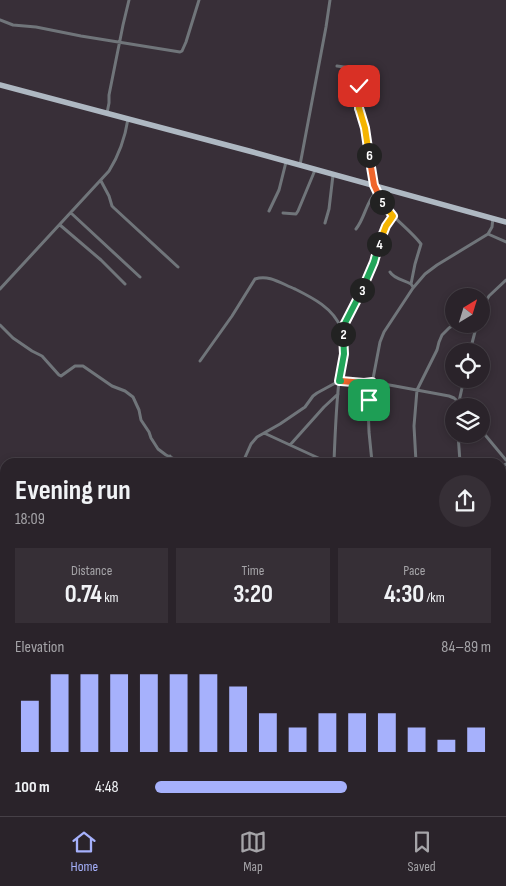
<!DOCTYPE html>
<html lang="en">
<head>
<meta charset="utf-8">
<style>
  :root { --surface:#2a232a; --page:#362f36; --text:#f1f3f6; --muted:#a5a4a8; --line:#464047; --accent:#a6b1fc }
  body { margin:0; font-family:"Sofia Sans Condensed",sans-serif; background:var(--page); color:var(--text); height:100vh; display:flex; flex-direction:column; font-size:19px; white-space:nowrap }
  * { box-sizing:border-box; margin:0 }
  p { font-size:16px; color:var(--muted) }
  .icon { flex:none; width:28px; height:28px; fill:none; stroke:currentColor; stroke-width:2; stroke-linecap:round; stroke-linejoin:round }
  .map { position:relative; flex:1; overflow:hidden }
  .panel { position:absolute; left:0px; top:458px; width:506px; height:359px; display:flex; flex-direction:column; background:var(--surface); border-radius:15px 15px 0 0; box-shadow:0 2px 8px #0003,0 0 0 1px var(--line) }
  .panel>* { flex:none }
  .needle { width:32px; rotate:38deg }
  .controls { position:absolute; left:445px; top:288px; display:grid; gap:10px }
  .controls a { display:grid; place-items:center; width:45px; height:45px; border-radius:50%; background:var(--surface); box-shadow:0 2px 8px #0003,0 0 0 1px var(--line); font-size:25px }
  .pin { position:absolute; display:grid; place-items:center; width:42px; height:42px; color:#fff; margin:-21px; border-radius:10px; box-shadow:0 2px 8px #0006 }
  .km { position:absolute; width:25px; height:25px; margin:-12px; border-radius:50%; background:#222; color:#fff; font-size:14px; line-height:25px; text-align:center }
  .round { display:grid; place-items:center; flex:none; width:52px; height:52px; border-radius:26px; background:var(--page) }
  .head { display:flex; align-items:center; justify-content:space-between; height:85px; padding:0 15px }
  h1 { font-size:28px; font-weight:700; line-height:38px }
  .metrics { display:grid; grid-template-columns:repeat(3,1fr); gap:8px; height:85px; padding:5px 15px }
  .metrics div { display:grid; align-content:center; border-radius:0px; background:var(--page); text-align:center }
  .metrics b { font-size:25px; font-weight:700 }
  .metrics small { font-size:14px; font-weight:400 }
  .metrics p { font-size:14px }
  .chart { height:140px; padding:10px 15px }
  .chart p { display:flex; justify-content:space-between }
  .chart svg { width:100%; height:90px; margin-top:5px; stroke:var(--accent); stroke-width:6 }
  ul { padding:0 15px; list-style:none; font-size:16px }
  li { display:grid; grid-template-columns:80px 60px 1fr; align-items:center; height:38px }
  li i { height:12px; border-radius:6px; background:var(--accent) }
  .dock { display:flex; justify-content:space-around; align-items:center; height:70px; border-top:1px solid var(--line); background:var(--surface); font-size:14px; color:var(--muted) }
  .dock a { display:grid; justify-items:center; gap:2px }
  .dock .on { color:var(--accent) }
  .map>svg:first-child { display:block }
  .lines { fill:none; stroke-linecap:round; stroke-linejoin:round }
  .street { stroke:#70757a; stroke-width:3 }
  .primary { stroke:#aeb8c2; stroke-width:5.5 }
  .split-1-casing { stroke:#fff; stroke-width:10 }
  .split-2-casing { stroke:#fff; stroke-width:10 }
  .split-3-casing { stroke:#fff; stroke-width:10 }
  .split-4-casing { stroke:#fff; stroke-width:10 }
  .split-5-casing { stroke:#fff; stroke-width:10 }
  .split-6-casing { stroke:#fff; stroke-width:10 }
  .split-7-casing { stroke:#fff; stroke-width:10 }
  .split-8-casing { stroke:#fff; stroke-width:10 }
  .split-1 { stroke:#f0652b; stroke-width:6 }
  .split-2 { stroke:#22a559; stroke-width:6 }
  .split-3 { stroke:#22a559; stroke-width:6 }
  .split-4 { stroke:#22a559; stroke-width:6 }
  .split-5 { stroke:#f5b400; stroke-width:6 }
  .split-6 { stroke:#f0652b; stroke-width:6 }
  .split-7 { stroke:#f5b400; stroke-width:6 }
  .split-8 { stroke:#f5b400; stroke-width:6 }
</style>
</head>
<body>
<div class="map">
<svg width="506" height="816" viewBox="0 0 506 816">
  <rect width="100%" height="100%" fill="#382f38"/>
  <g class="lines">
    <path class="street" d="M0,20L13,25L36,27L81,36L180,52L182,51L186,42L199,0
      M337,66L351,68C362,79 358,94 359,108C360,116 364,123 366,130C368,144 369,159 372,173C373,179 374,185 376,191C385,214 407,226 421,244L415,264L411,284L413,287
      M107,113L109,103V95L123,25L129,0
      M300,165L326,27L330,0
      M101,181L109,196L112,206L114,208L178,267
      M269,211L279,190L286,162
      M71,213L140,277
      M283,213L296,214L298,211L315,170
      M325,223L329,209L333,175
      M60,225L101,260L125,284
      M356,229C365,218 366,202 376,192
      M488,234L506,242
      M390,272C394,279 404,280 411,284
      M0,289L109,171C119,155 125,138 128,119
      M481,309L489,296L506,280
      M0,325L13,338L32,351L42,356L59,375L61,376L75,366H83L112,386L125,391L133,397L139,410L141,420L149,432L151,438L158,449L166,455L181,462
      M342,329C355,308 366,285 374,262C379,246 383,230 393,216
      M470,351L477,324
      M200,361L232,316L255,279C269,274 282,284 295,289C313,298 333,308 341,328C349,344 341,365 339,381C336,408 335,436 334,462
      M458,406L464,379
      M481,430L506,460
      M264,433L327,462
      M458,434L460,462
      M290,445L324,407L338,394
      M159,462L170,456
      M243,462L251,444L257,437L280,424L305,407L313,396L317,393L339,381L364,383L372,382L395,386L449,396L454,398L463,406
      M372,462L369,432L368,405L380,342L384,332L413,288L425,274L437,265L488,234L492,227L493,218
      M416,462L414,426L417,390L437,350L439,342L442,335L449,328L455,324L475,332
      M501,467L506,464
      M0,508L5,512
      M0,525L5,523
      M0,564L5,563
      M501,574L506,577
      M0,601L5,600
      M0,652L5,654
      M501,707L506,708
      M0,741H5
      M0,747L5,755
      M501,748H506
      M0,770L5,763
      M501,775H506
      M0,778H5
      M309,816L310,811
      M326,816L328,811"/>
    <path class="primary" d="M0,85L249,151L506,222"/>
  </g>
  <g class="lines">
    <g class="split-1-casing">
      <path id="split-1" d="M341,381L364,383L372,382L369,400"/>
    </g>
    <g class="split-2-casing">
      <path id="split-2" d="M341,381H339L344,354L343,334"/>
    </g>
    <g class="split-3-casing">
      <path id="split-3" d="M343,334L342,329L362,290"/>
    </g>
    <g class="split-4-casing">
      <path id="split-4" d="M362,290L374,262L379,244"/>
    </g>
    <g class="split-5-casing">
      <path id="split-5" d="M379,244L386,226L393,216L382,202"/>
    </g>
    <g class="split-6-casing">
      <path id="split-6" d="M369,155L374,185L382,202"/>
    </g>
    <g class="split-7-casing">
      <path id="split-7" d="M359,108L365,128L369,155"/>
    </g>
    <g class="split-8-casing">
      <path id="split-8" d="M359,86V108"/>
    </g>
    <use href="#split-1" class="split-1"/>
    <use href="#split-2" class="split-2"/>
    <use href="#split-3" class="split-3"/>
    <use href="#split-4" class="split-4"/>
    <use href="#split-5" class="split-5"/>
    <use href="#split-6" class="split-6"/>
    <use href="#split-7" class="split-7"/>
    <use href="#split-8" class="split-8"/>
  </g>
</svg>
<div class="controls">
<a><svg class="needle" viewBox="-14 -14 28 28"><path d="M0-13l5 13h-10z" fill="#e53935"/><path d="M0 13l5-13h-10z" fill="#a5a4a8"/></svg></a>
<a><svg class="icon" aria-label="locate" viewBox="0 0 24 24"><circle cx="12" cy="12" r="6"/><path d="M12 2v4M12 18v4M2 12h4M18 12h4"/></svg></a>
<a><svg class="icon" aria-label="layers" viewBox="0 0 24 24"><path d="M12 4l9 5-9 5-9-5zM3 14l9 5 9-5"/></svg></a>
</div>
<div class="pin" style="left:369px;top:400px;background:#1e9e55"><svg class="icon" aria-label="arrive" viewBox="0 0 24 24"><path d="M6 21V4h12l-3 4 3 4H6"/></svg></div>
<div class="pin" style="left:359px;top:86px;background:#d93025"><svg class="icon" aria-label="check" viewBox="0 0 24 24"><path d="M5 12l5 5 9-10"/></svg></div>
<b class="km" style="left:343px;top:334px">2</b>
<b class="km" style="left:362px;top:290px">3</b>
<b class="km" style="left:379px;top:244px">4</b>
<b class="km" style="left:382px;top:202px">5</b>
<b class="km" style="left:369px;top:155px">6</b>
<section class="panel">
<div class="head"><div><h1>Evening run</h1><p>18:09</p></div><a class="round"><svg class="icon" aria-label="share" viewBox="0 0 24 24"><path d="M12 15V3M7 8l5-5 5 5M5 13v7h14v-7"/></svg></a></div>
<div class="metrics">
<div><p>Distance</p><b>0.74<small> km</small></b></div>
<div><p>Time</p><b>3:20</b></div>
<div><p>Pace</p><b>4:30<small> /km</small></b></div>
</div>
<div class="chart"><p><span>Elevation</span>84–89 m</p>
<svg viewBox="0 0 160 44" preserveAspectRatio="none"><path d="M5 44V19M15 44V6M25 44V6M35 44V6M45 44V6M55 44V6M65 44V6M75 44V12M85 44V25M95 44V32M105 44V25M115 44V25M125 44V25M135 44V32M145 44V38M155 44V32"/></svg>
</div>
<ul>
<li><b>100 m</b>4:48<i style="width:57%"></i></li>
</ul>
</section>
</div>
<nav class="dock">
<a class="on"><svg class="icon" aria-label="home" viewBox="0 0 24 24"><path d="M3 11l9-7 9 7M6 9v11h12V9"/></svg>Home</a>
<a><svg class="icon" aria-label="map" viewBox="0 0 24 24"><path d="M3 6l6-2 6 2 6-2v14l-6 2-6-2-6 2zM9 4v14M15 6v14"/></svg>Map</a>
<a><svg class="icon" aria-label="saved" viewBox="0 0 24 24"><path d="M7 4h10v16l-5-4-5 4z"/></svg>Saved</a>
</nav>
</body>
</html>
